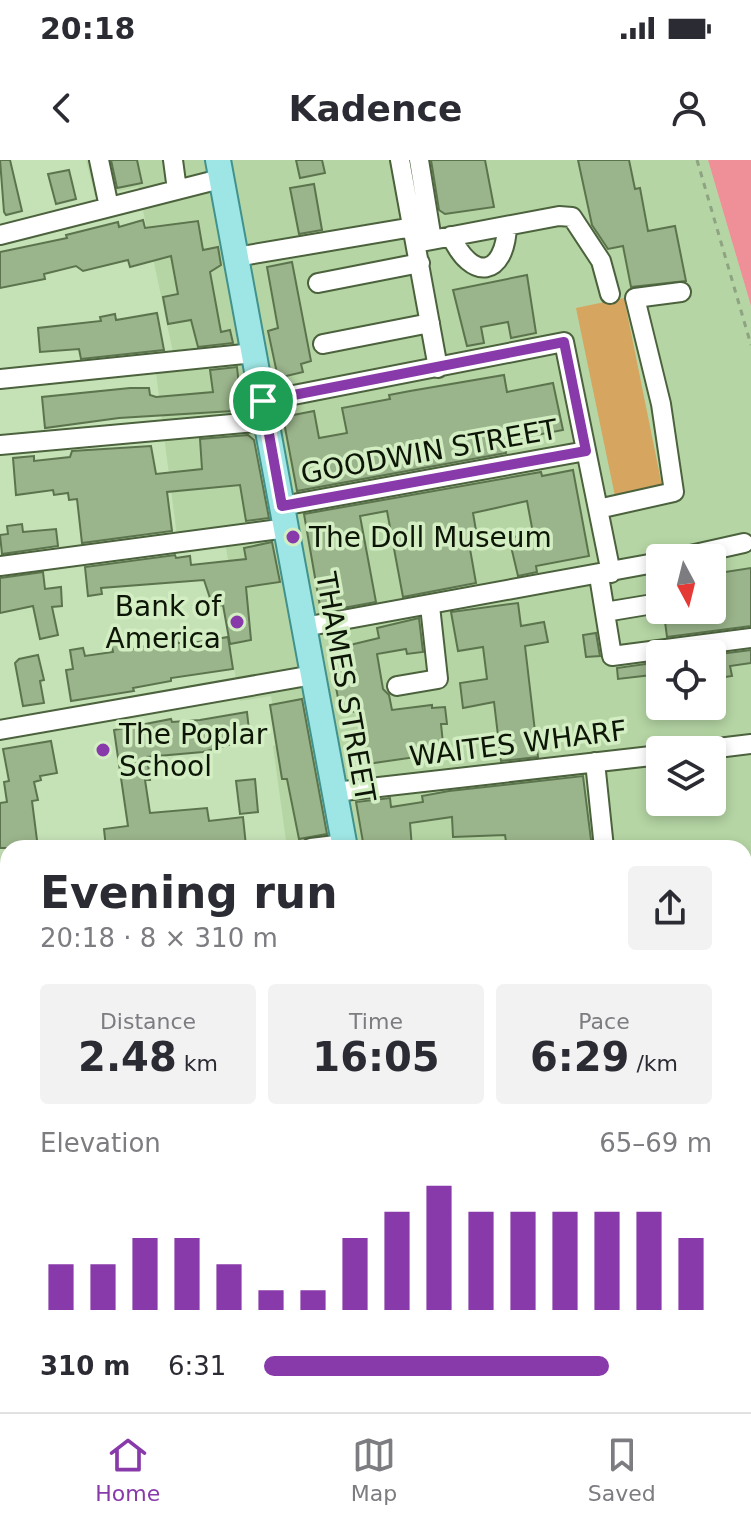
<!DOCTYPE html>
<html lang="en">
<head>
<meta charset="utf-8">
<style>
  :root { --surface:#fff; --page:#f2f2f3; --text:#2b2b33; --muted:#7c7c81; --line:#e1e1e2; --accent:#893aaa }
  body { margin:0; font-family:"DejaVu Sans",sans-serif; background:var(--page); color:var(--text); height:100vh; display:flex; flex-direction:column; font-size:30px; white-space:nowrap }
  * { box-sizing:border-box; margin:0 }
  p { font-size:26px; color:var(--muted) }
  .icon { flex:none; width:44px; height:44px; fill:none; stroke:currentColor; stroke-width:2; stroke-linecap:round; stroke-linejoin:round }
  .map { position:relative; flex:1; overflow:hidden }
  .details { position:absolute; left:0px; top:680px; width:752px; height:572px; display:flex; flex-direction:column; background:var(--surface); border-radius:24px 24px 0 0; box-shadow:0 4px 12px #0003 }
  .details>* { flex:none }
  .needle { width:52px; rotate:173deg }
  .controls { position:absolute; left:646px; top:384px; display:grid; gap:16px }
  .controls a { display:grid; place-items:center; width:80px; height:80px; border-radius:8px; background:var(--surface); box-shadow:0 4px 12px #0003; font-size:40px }
  .pin { position:absolute; display:grid; place-items:center; width:68px; height:68px; color:#fff; margin:-34px; border:4px solid #fff; border-radius:50%; box-shadow:0 2px 8px #0007 }
  .round { display:grid; place-items:center; flex:none; width:84px; height:84px; border-radius:8px; background:var(--page) }
  .headline { display:flex; align-items:center; justify-content:space-between; height:136px; padding:0 40px }
  h1 { font-size:44px; font-weight:600; line-height:60px }
  .metrics { display:grid; grid-template-columns:repeat(3,1fr); gap:12px; height:136px; padding:8px 40px }
  .metrics div { display:grid; align-content:center; border-radius:8px; background:var(--page); text-align:center }
  .metrics b { font-size:40px; font-weight:600 }
  .metrics small { font-size:22px; font-weight:400 }
  .metrics p { font-size:22px }
  .chart { height:224px; padding:16px 40px }
  .chart p { display:flex; justify-content:space-between }
  .chart svg { width:100%; height:144px; margin-top:8px; stroke:var(--accent); stroke-width:6 }
  ul { padding:0 40px; list-style:none; font-size:26px }
  li { display:grid; grid-template-columns:128px 96px 1fr; align-items:center; height:60px }
  li i { height:20px; border-radius:10px; background:var(--accent) }
  .status { display:flex; justify-content:space-between; align-items:center; height:56px; padding:0 40px; background:var(--surface); direction:ltr }
  .status svg { height:22px; fill:currentColor }
  header { display:flex; justify-content:space-between; align-items:center; height:104px; padding:0 40px; background:var(--surface); font-size:36px; font-weight:600 }
  .menu { display:flex; justify-content:space-around; align-items:center; height:112px; border-top:2px solid var(--line); background:var(--surface); font-size:22px; color:var(--muted) }
  .menu a { display:grid; justify-items:center; gap:4px }
  .menu .active { color:var(--accent) }
  .map>svg:first-child { display:block }
  .built { fill:#b5d5a4; fill-rule:evenodd }
  .green { fill:#d6a55f }
  .water { fill:#ef9098 }
  .building { fill:#9ab48b; stroke:#5c744d; stroke-width:2 }
  .lines { fill:none; stroke-linecap:round; stroke-linejoin:round }
  .minor-casing { stroke:#4b623d; stroke-width:22 }
  .major-casing { stroke:#41928c; stroke-width:28 }
  .path { stroke:#8da381; stroke-width:3; stroke-dasharray:6 6; stroke-linecap:butt }
  .minor { stroke:#fff; stroke-width:18 }
  .major { stroke:#9ee6e5; stroke-width:24 }
  .route-casing { stroke:#fff; stroke-width:16 }
  .route { stroke:#893aaa; stroke-width:10 }
  .poi-dot { fill:#893aaa; stroke:#d2eec2; stroke-width:3 }
  .labels { text-anchor:middle; stroke-width:7; stroke-linejoin:round; paint-order:stroke }
  .street-label { font-size:28px; fill:#0c1506; stroke:#d2eec2 }
  .poi-label { font-size:28px; fill:#0c1506; stroke:#d2eec2; text-anchor:start }
</style>
</head>
<body>
<div class="status"><b>20:18</b><svg viewBox="0 0 49 12"><path d="M0 12V9h3v3zM5 12V6h3v6zM10 12V3h3v9zM15 12V0h3v12zM26 1h20v11H26zM47 4h2v5h-2z"/></svg></div>
<header><svg class="icon" aria-label="back" viewBox="0 0 24 24"><path d="M15 5l-7 7 7 7"/></svg>Kadence<svg class="icon" aria-label="person" viewBox="0 0 24 24"><circle cx="12" cy="8" r="4"/><path d="M4 21q1-7 8-7t8 7"/></svg></header>
<div class="map">
<svg width="751" height="1252" viewBox="0 0 751 1252">
  <rect width="100%" height="100%" fill="#c5e1b6"/>
  <path class="built" d="M86,0H708L751,146V707L744,709V688H287L273,586L280,584L271,536L240,541L220,431L232,428L226,387L179,392L156,213L174,197L138,27L95,36ZM660,398H712V450H660ZM660,494H712V546H660ZM660,590H712V642H660Z
    M744,736H751V844H744Z
    M751,895V965L744,966V896Z
    M751,984V1252H392L391,1244H744V985Z"/>
  <path class="green" d="M624,138L663,331L616,341L576,148Z"/>
  <path class="water" d="M708,0H751V146Z
    M744,844H751V895L744,896Z"/>
  <path class="building" d="M0,0H10L22,51L6,55L4,52Z
    M111,0H137L142,23L117,28Z
    M296,0H322L325,13L300,18Z
    M431,0H485L494,47L445,54L439,50Z
    M578,0H629L635,29L640,28L648,71L675,66L686,121L631,127L623,86L608,89L592,65Z
    M69,10L76,39L56,44L48,14Z
    M314,24L322,70L299,74L290,28Z
    M143,60L145,68L198,61L203,90L218,87L221,105L210,112L221,172L230,170L233,183L198,187L191,160L168,164L163,137L178,134L171,96L130,107L128,100L83,111L76,106L44,114L45,119L0,128V92L67,78L66,75L118,62L119,67Z
    M292,102L311,201L301,204L303,212L278,218L268,171L278,168L267,107Z
    M527,115L536,173L511,178L508,162L481,167L484,183L467,186L453,130Z
    M157,153L164,190L81,199L79,189L40,192L38,168L101,161L100,157L115,154L116,160Z
    M237,207L240,235L246,234L249,250L119,258L45,268L42,237L130,228H149L150,235L156,237L213,232L210,210Z
    M504,215L507,232L553,223L563,270L504,281L506,293L297,331L283,257L314,251L319,278L347,273L342,248L390,239L389,235L410,231Z
    M248,275L254,280L269,358L246,361L240,325L167,332L172,371L82,383L77,339L69,340L68,333L54,335L53,330L16,335L13,298L34,296V301L70,297L72,291L151,286L156,314L202,309L200,279Z
    M573,310L589,396L536,406L537,412L518,416L509,378L533,373L527,341L496,348L473,353L479,388L470,389L476,423L403,437L387,351L360,356L376,442L321,452L304,354L518,316L541,312L542,316Z
    M22,364L23,372L56,369L58,386L2,394L0,375L8,374L7,366Z
    M272,382L280,422L246,427L251,480L230,484L223,445L213,447L204,420L101,428L102,434L88,436L85,407L175,395L176,398L190,396L191,405L246,399L244,388Z
    M751,408V466L667,477L664,454L668,450H712V414Z
    M43,412L45,429L61,427L62,446L52,447L58,475L40,479L33,446L0,453V418Z
    M518,443L521,466L544,462L548,482L525,486L538,597L501,601L494,542L463,548L460,523L487,519L483,487L458,491L451,452Z
    M419,458L423,492L407,494L406,489L377,494L383,529L389,535L392,550L432,545V548L445,547L447,564H441L444,593L367,604L361,550L341,554L329,490L379,478L377,468Z
    M596,473L600,496L586,497L583,475Z
    M228,477L233,509L171,518V521L133,528L134,531L71,541L66,510L73,509L70,490L83,488L85,496L113,492L111,482L128,479L131,489L177,480L178,483H192Z
    M751,490V503L730,506L732,516L712,519V495Z
    M38,495L44,520L40,521L44,543L23,546L15,503L19,499Z
    M660,502V514L618,519L617,508Z
    M302,539L327,674L299,679L287,619H282L270,545Z
    M247,552L250,579L203,592L147,597L150,620H145L150,653L207,648L209,661L243,657L246,686L106,688L104,669L128,666L114,570L171,559L172,562L200,560Z
    M51,581L57,613L40,616L41,620L34,622L38,640L32,641L38,688H0V643L7,642L4,622L9,621L3,589Z
    M583,616L592,688H507L505,675L453,677L452,657L410,663L412,688H364L356,642L390,638L391,647L423,642L422,636L449,631Z
    M255,619L258,652L240,654L236,621Z"/>
  <g class="lines">
    <g class="minor-casing">
      <path id="minor" d="M99,0L109,47
        M173,0L177,30
        M400,0L438,208
        M419,0L432,80
        M0,75L220,19
        M451,76C472,122 505,117 507,66
        M416,83L559,56L572,57L601,101L610,134
        M236,97L413,67
        M318,123L420,103
        M323,184L430,163
        M0,219L254,193
        M263,241L564,182L611,413
        M0,285L266,261
        M282,346L586,291
        M598,349L674,332L661,244L635,138L681,132
        M677,398L744,383
        M0,406L287,368
        M599,416L612,496L751,478
        M605,452L659,443
        M304,467L660,402
        M397,526L438,519L430,446
        M0,570L313,515
        M701,590L751,584
        M595,602L604,688
        M335,632L660,595
        M311,688L344,684
        M0,726L8,725
        M0,834L8,832
        M0,954L8,953
        M0,1028L8,1026
        M744,1052L751,1051
        M744,1226L751,1225
        M580,1244L582,1252
        M739,1244L740,1252
        M399,1252L451,1244"/>
    </g>
    <g class="major-casing">
      <path id="major" d="M218,0L345,688
        M0,1142L8,1166
        M33,1244L36,1252
        M453,1244L455,1252"/>
    </g>
    <path class="path" d="M697,0L751,185"/>
    <use href="#minor" class="minor"/>
    <use href="#major" class="major"/>
  </g>
  <g class="lines">
    <g class="route-casing">
      <path id="route" d="M564,182L586,291L282,346L263,241Z"/>
    </g>
    <use href="#route" class="route"/>
  </g>
  <g class="poi-dot">
    <circle cx="293" cy="377" r="8"/>
    <circle cx="237" cy="462" r="8"/>
    <circle cx="103" cy="590" r="8"/>
  </g>
  <g class="labels">
    <g class="street-label">
      <text transform="translate(429 291) rotate(-10)" y="10">GOODWIN STREET</text>
      <text transform="translate(346 527) rotate(80)" y="10">THAMES STREET</text>
      <text transform="translate(518 583) rotate(-7)" y="10">WAITES WHARF</text>
    </g>
    <g class="poi-label">
      <text x="309" y="387">The Doll Museum</text>
      <text x="221" y="456" text-anchor="end">Bank of<tspan x="221" dy="32">America</tspan></text>
      <text x="119" y="584">The Poplar<tspan x="119" dy="32">School</tspan></text>
    </g>
  </g>
</svg>
<div class="controls">
<a><svg class="needle" viewBox="-14 -14 28 28"><path d="M0-13l5 13h-10z" fill="#e53935"/><path d="M0 13l5-13h-10z" fill="#7c7c81"/></svg></a>
<a><svg class="icon" aria-label="locate" viewBox="0 0 24 24"><circle cx="12" cy="12" r="6"/><path d="M12 2v4M12 18v4M2 12h4M18 12h4"/></svg></a>
<a><svg class="icon" aria-label="layers" viewBox="0 0 24 24"><path d="M12 4l9 5-9 5-9-5zM3 14l9 5 9-5"/></svg></a>
</div>
<div class="pin" style="left:263px;top:241px;background:#1e9e55"><svg class="icon" aria-label="arrive" viewBox="0 0 24 24"><path d="M6 21V4h12l-3 4 3 4H6"/></svg></div>
<section class="details">
<div class="headline"><div><h1>Evening run</h1><p>20:18 · 8 × 310 m</p></div><a class="round"><svg class="icon" aria-label="share" viewBox="0 0 24 24"><path d="M12 15V3M7 8l5-5 5 5M5 13v7h14v-7"/></svg></a></div>
<div class="metrics">
<div><p>Distance</p><b>2.48<small> km</small></b></div>
<div><p>Time</p><b>16:05</b></div>
<div><p>Pace</p><b>6:29<small> /km</small></b></div>
</div>
<div class="chart"><p><span>Elevation</span>65–69 m</p>
<svg viewBox="0 0 160 44" preserveAspectRatio="none"><path d="M5 44V30M15 44V30M25 44V22M35 44V22M45 44V30M55 44V38M65 44V38M75 44V22M85 44V14M95 44V6M105 44V14M115 44V14M125 44V14M135 44V14M145 44V14M155 44V22"/></svg>
</div>
<ul>
<li><b>310 m</b>6:31<i style="width:77%"></i></li>
</ul>
</section>
</div>
<nav class="menu">
<a class="active"><svg class="icon" aria-label="home" viewBox="0 0 24 24"><path d="M3 11l9-7 9 7M6 9v11h12V9"/></svg>Home</a>
<a><svg class="icon" aria-label="map" viewBox="0 0 24 24"><path d="M3 6l6-2 6 2 6-2v14l-6 2-6-2-6 2zM9 4v14M15 6v14"/></svg>Map</a>
<a><svg class="icon" aria-label="saved" viewBox="0 0 24 24"><path d="M7 4h10v16l-5-4-5 4z"/></svg>Saved</a>
</nav>
</body>
</html>
